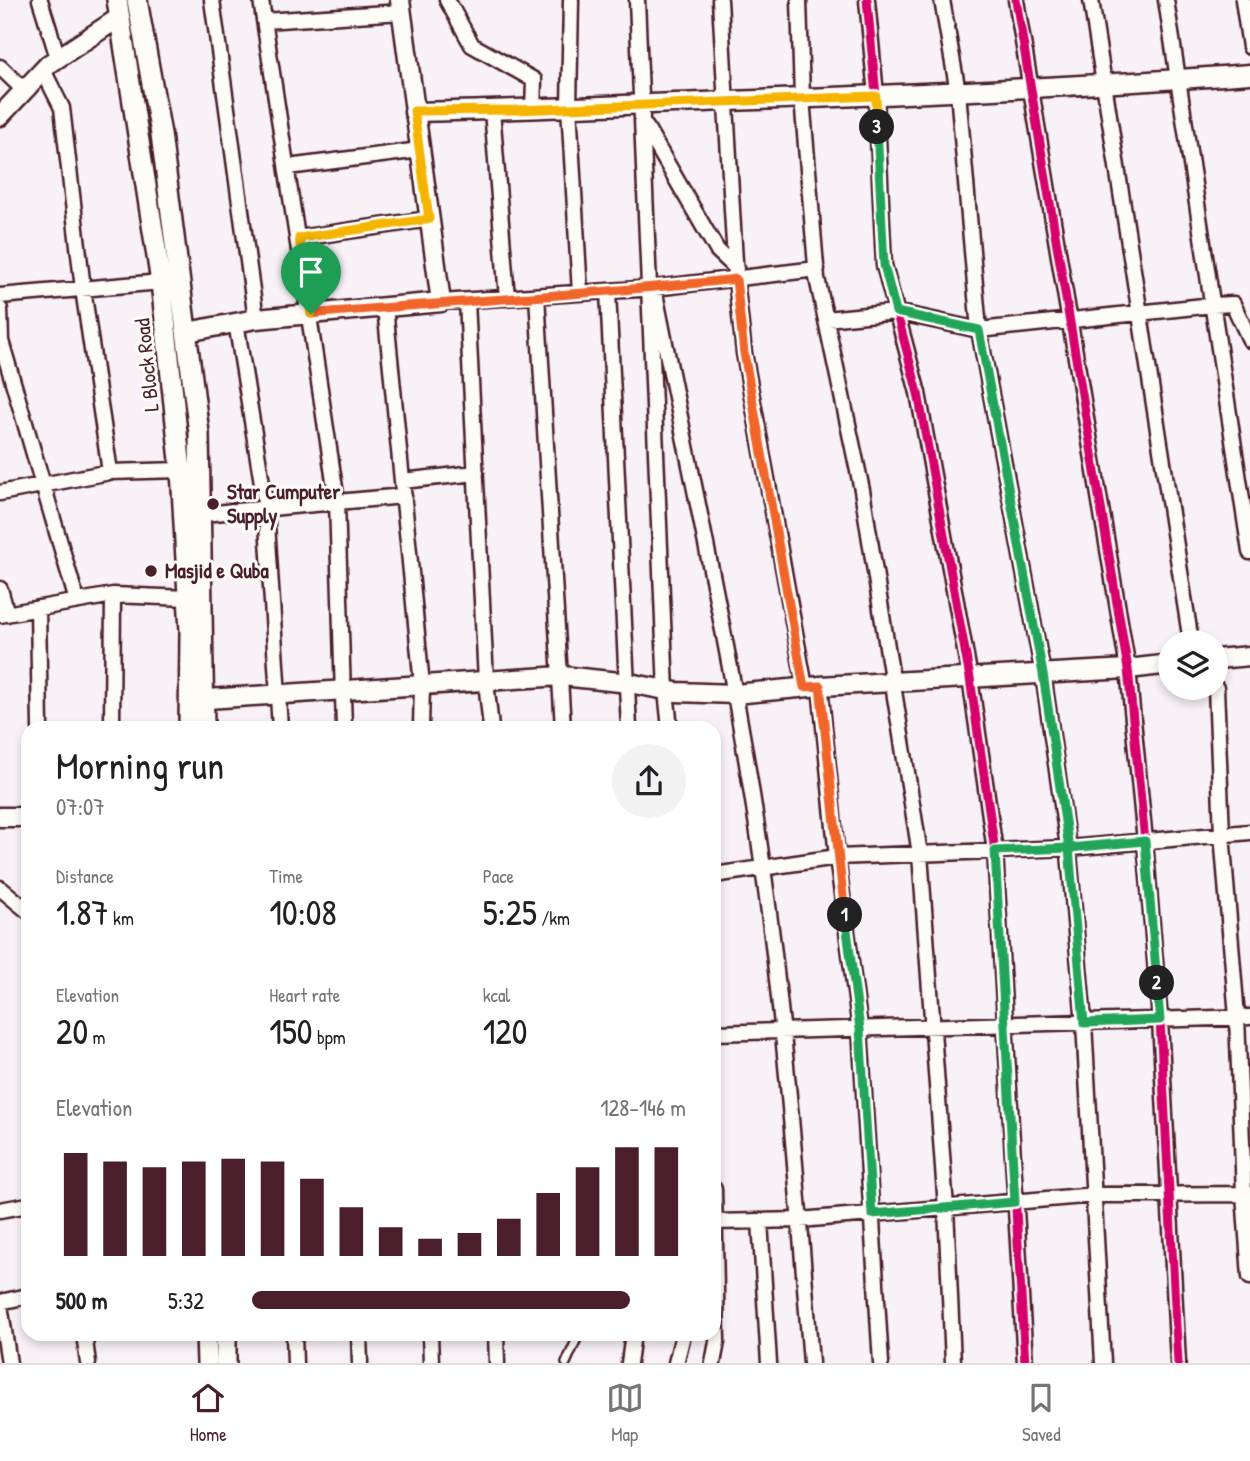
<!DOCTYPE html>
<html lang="en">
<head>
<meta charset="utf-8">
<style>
  :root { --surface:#fff; --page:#f2f2f2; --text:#202124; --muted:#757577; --line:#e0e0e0; --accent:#4a1f2b }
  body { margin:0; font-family:"Patrick Hand",sans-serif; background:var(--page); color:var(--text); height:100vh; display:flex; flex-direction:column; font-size:26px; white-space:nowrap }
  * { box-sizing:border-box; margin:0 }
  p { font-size:23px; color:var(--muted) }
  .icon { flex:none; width:38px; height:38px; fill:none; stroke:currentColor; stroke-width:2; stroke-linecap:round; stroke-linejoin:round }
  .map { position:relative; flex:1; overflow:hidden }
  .sheet { position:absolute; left:21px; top:721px; width:700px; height:620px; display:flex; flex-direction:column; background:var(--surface); border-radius:21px; box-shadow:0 4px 10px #0003 }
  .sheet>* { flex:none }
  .fabs { position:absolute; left:1158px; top:630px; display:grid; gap:14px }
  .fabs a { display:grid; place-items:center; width:70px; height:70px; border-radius:50%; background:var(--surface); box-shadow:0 4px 10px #0003; font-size:35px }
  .pin { position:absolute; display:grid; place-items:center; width:60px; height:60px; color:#fff; margin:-72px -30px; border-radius:50% 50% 50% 0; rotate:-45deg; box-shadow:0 0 7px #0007 }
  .pin .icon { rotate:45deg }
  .km { position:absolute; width:35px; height:35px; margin:-18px; border-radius:50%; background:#222; color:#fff; font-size:19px; line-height:35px; text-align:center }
  .round { display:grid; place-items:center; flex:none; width:74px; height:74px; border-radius:37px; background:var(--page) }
  .summary { display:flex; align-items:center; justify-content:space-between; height:119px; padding:0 35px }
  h1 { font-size:38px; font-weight:600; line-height:52px }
  .figures { display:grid; grid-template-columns:repeat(3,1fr); gap:10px; height:119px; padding:7px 35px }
  .figures div { display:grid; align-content:center }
  .figures b { font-size:35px; font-weight:600 }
  .figures small { font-size:19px; font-weight:400 }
  .figures p { font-size:19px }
  .chart { height:196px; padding:14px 35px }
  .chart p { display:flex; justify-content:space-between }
  .chart svg { width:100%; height:126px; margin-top:7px; stroke:var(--accent); stroke-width:6 }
  ul { padding:0 35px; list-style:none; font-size:23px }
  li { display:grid; grid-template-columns:112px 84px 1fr; align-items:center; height:52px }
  li i { height:18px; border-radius:9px; background:var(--accent) }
  .dock { display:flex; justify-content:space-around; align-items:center; height:98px; border-top:2px solid var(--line); background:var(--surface); font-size:19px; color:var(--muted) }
  .dock a { display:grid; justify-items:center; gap:4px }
  .dock .current { color:var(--accent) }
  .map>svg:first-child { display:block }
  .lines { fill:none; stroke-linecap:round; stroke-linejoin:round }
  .service-casing { stroke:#4a1f2b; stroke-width:12 }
  .minor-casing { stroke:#4a1f2b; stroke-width:19 }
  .tertiary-casing { stroke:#4a1f2b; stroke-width:23 }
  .secondary-casing { stroke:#4a1f2b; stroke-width:24 }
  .service { stroke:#fdfcf7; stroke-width:7 }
  .minor { stroke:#fdfcf7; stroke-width:14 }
  .tertiary { stroke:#fdfcf7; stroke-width:18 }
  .secondary { stroke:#fdfcf7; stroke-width:19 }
  .cycleway-casing { stroke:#fdfcf7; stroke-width:13 }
  .cycleway { stroke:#d6006c; stroke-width:9 }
  .split-1-casing { stroke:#fff; stroke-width:14 }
  .split-2-casing { stroke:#fff; stroke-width:14 }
  .split-3-casing { stroke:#fff; stroke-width:14 }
  .split-4-casing { stroke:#fff; stroke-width:14 }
  .split-1 { stroke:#f0652b; stroke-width:9 }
  .split-2 { stroke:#22a559; stroke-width:9 }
  .split-3 { stroke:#22a559; stroke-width:9 }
  .split-4 { stroke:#f5b400; stroke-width:9 }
  .poi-dot { fill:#4a1f2b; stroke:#fdfcf7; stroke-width:2.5 }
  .labels { text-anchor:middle; stroke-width:6; stroke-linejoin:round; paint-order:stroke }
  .street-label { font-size:21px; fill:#4a1f2b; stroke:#fdfcf7 }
  .poi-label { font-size:21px; font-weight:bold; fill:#4a1f2b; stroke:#fdfcf7; text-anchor:start }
</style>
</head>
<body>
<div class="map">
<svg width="1250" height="1363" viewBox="0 0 1250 1363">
  <rect width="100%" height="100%" fill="#f8f2f8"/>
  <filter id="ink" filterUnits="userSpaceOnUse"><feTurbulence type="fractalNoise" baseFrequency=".0143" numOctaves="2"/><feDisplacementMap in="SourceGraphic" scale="14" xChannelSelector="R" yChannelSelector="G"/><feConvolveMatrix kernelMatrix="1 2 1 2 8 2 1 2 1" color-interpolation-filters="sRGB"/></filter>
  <g filter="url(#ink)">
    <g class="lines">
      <g class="service-casing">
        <path id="service" d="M566,1363L579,1334"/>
      </g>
      <g class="minor-casing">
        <path id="minor" d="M40,0L58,58
          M212,0L256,319
          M261,0L337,501L344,728
          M447,0L472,45L534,80L533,109
          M571,0L569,107L580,293
          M637,0L666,691L670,728
          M720,0L736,279L744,353L805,687
          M799,0L802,98L817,278L862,490L920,854L946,1208L953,1363
          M867,0L876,95L884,265L918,393L970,678L995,851L1025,1363
          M942,0L958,92L979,330L1043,674L1069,853L1084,1023L1103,1363
          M1016,0L1128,669L1145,841L1160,1020L1178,1363
          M1091,0L1191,642
          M1166,0L1250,552
          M1243,0L1250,47
          M264,21L402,12
          M0,67L24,90
          M43,70L62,108L83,289L110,472
          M492,110L507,298
          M646,127L717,250L736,268
          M288,167L420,150
          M299,238L429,219
          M654,288C692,481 736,673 763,868C786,1032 798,1198 811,1363
          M608,291L629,728
          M0,296L161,282
          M537,296L563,728
          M467,301L486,681L491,728
          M441,302L654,288L817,269
          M385,307L422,685L421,728
          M0,309L1,341L77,601
          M826,319L896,312L979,330L1213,305L1233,304L1250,340
          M236,322L266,508L280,728
          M402,481L476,473
          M0,493L110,472L181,470
          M192,515L404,496
          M0,589L7,614
          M38,608L40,728
          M0,615L113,595L188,598
          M820,686L837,857L860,1029L881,1363
          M1216,688L1222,834L1237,1017L1244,1194L1250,1277
          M112,728L113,595
          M714,875L837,857L1069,848L1250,832
          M0,888L28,911
          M714,1033L1250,1017
          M0,1210L28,1205
          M760,1221L769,1363
          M714,1222L800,1220L1095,1195L1250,1194
          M0,1302L28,1296
          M0,1305L9,1363
          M84,1334L88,1363
          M294,1334L295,1363
          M359,1334L360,1363
          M430,1334L431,1363
          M496,1334L497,1363
          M629,1363L633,1334
          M676,1363L683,1335
          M713,1363L717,1342L714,1189"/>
      </g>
      <g class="tertiary-casing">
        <path id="tertiary" d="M414,112C519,110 623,105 727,101C901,95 1076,87 1250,74
          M0,116L49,64L120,17
          M187,332L256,319L441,302L400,0
          M1216,659L1250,656
          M192,700L562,676L629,683L676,692L735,694L820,686L1128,669L1171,664
          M0,817H28"/>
      </g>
      <g class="secondary-casing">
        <path id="secondary" d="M117,0L161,282L181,470L190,631L189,728
          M137,0L161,134L199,433L204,728
          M206,1334L207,1363
          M226,1334V1363"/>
      </g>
      <use href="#service" class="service"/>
      <use href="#minor" class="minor"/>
      <use href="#tertiary" class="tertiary"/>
      <use href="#secondary" class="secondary"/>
      <g class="cycleway-casing">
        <path id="cycleway" d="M867,0L876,95L884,265L918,393L970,678L995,851L1025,1363
          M1016,0L1128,669L1145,841L1160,1020L1178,1363"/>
      </g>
      <use href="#cycleway" class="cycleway"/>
    </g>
  </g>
  <g class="lines" filter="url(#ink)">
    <g class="split-1-casing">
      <path id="split-1" d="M311,314C452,301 595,295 736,279L744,353L804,687L820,686L845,915"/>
    </g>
    <g class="split-2-casing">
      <path id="split-2" d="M845,915L860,1029L872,1214L1015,1202L995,851L1069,848L1145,841L1157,983"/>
    </g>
    <g class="split-3-casing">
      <path id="split-3" d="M877,127L884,265L896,312L979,330L1043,674L1069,848L1084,1023L1160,1020L1157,983"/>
    </g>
    <g class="split-4-casing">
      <path id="split-4" d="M311,314L299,238L429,219L414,111L517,110L876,96L877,127"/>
    </g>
    <use href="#split-1" class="split-1"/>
    <use href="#split-2" class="split-2"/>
    <use href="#split-3" class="split-3"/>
    <use href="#split-4" class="split-4"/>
  </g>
  <g class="poi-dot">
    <circle cx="213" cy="504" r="7"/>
    <circle cx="151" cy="571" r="7"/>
  </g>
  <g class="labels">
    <g class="street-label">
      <text transform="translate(147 365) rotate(-96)" y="7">L Block Road</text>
    </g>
    <g class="poi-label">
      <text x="227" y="499">Star Cumputer<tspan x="227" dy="24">Supply</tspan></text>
      <text x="165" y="578">Masjid e Quba</text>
    </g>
  </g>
</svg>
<div class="fabs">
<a><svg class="icon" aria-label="layers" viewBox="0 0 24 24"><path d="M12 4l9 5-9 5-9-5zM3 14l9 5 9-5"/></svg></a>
</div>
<div class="pin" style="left:311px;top:314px;background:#1e9e55"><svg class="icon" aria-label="arrive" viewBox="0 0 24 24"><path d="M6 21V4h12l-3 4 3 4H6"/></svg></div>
<b class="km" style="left:845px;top:915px">1</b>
<b class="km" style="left:1157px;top:983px">2</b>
<b class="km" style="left:877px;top:127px">3</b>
<section class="sheet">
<div class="summary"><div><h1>Morning run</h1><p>07:07</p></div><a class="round"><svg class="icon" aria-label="share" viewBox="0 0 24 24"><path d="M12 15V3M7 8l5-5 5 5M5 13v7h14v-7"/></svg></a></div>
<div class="figures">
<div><p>Distance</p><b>1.87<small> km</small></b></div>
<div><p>Time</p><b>10:08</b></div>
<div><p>Pace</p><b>5:25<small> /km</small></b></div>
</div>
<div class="figures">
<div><p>Elevation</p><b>20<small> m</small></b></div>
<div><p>Heart rate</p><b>150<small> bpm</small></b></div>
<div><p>kcal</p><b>120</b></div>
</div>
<div class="chart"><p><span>Elevation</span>128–146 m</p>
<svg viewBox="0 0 160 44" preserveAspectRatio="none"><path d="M5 44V8M15 44V11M25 44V13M35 44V11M45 44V10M55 44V11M65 44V17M75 44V27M85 44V34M95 44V38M105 44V36M115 44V31M125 44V22M135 44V13M145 44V6M155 44V6"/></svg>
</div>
<ul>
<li><b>500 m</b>5:32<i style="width:87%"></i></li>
</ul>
</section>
</div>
<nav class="dock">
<a class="current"><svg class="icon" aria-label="home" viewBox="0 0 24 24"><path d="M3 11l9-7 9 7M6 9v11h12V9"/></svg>Home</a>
<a><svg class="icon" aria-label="map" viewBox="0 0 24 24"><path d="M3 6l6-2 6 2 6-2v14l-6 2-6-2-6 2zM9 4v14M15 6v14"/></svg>Map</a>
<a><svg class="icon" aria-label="saved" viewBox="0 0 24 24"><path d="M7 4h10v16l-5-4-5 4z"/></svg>Saved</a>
</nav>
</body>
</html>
